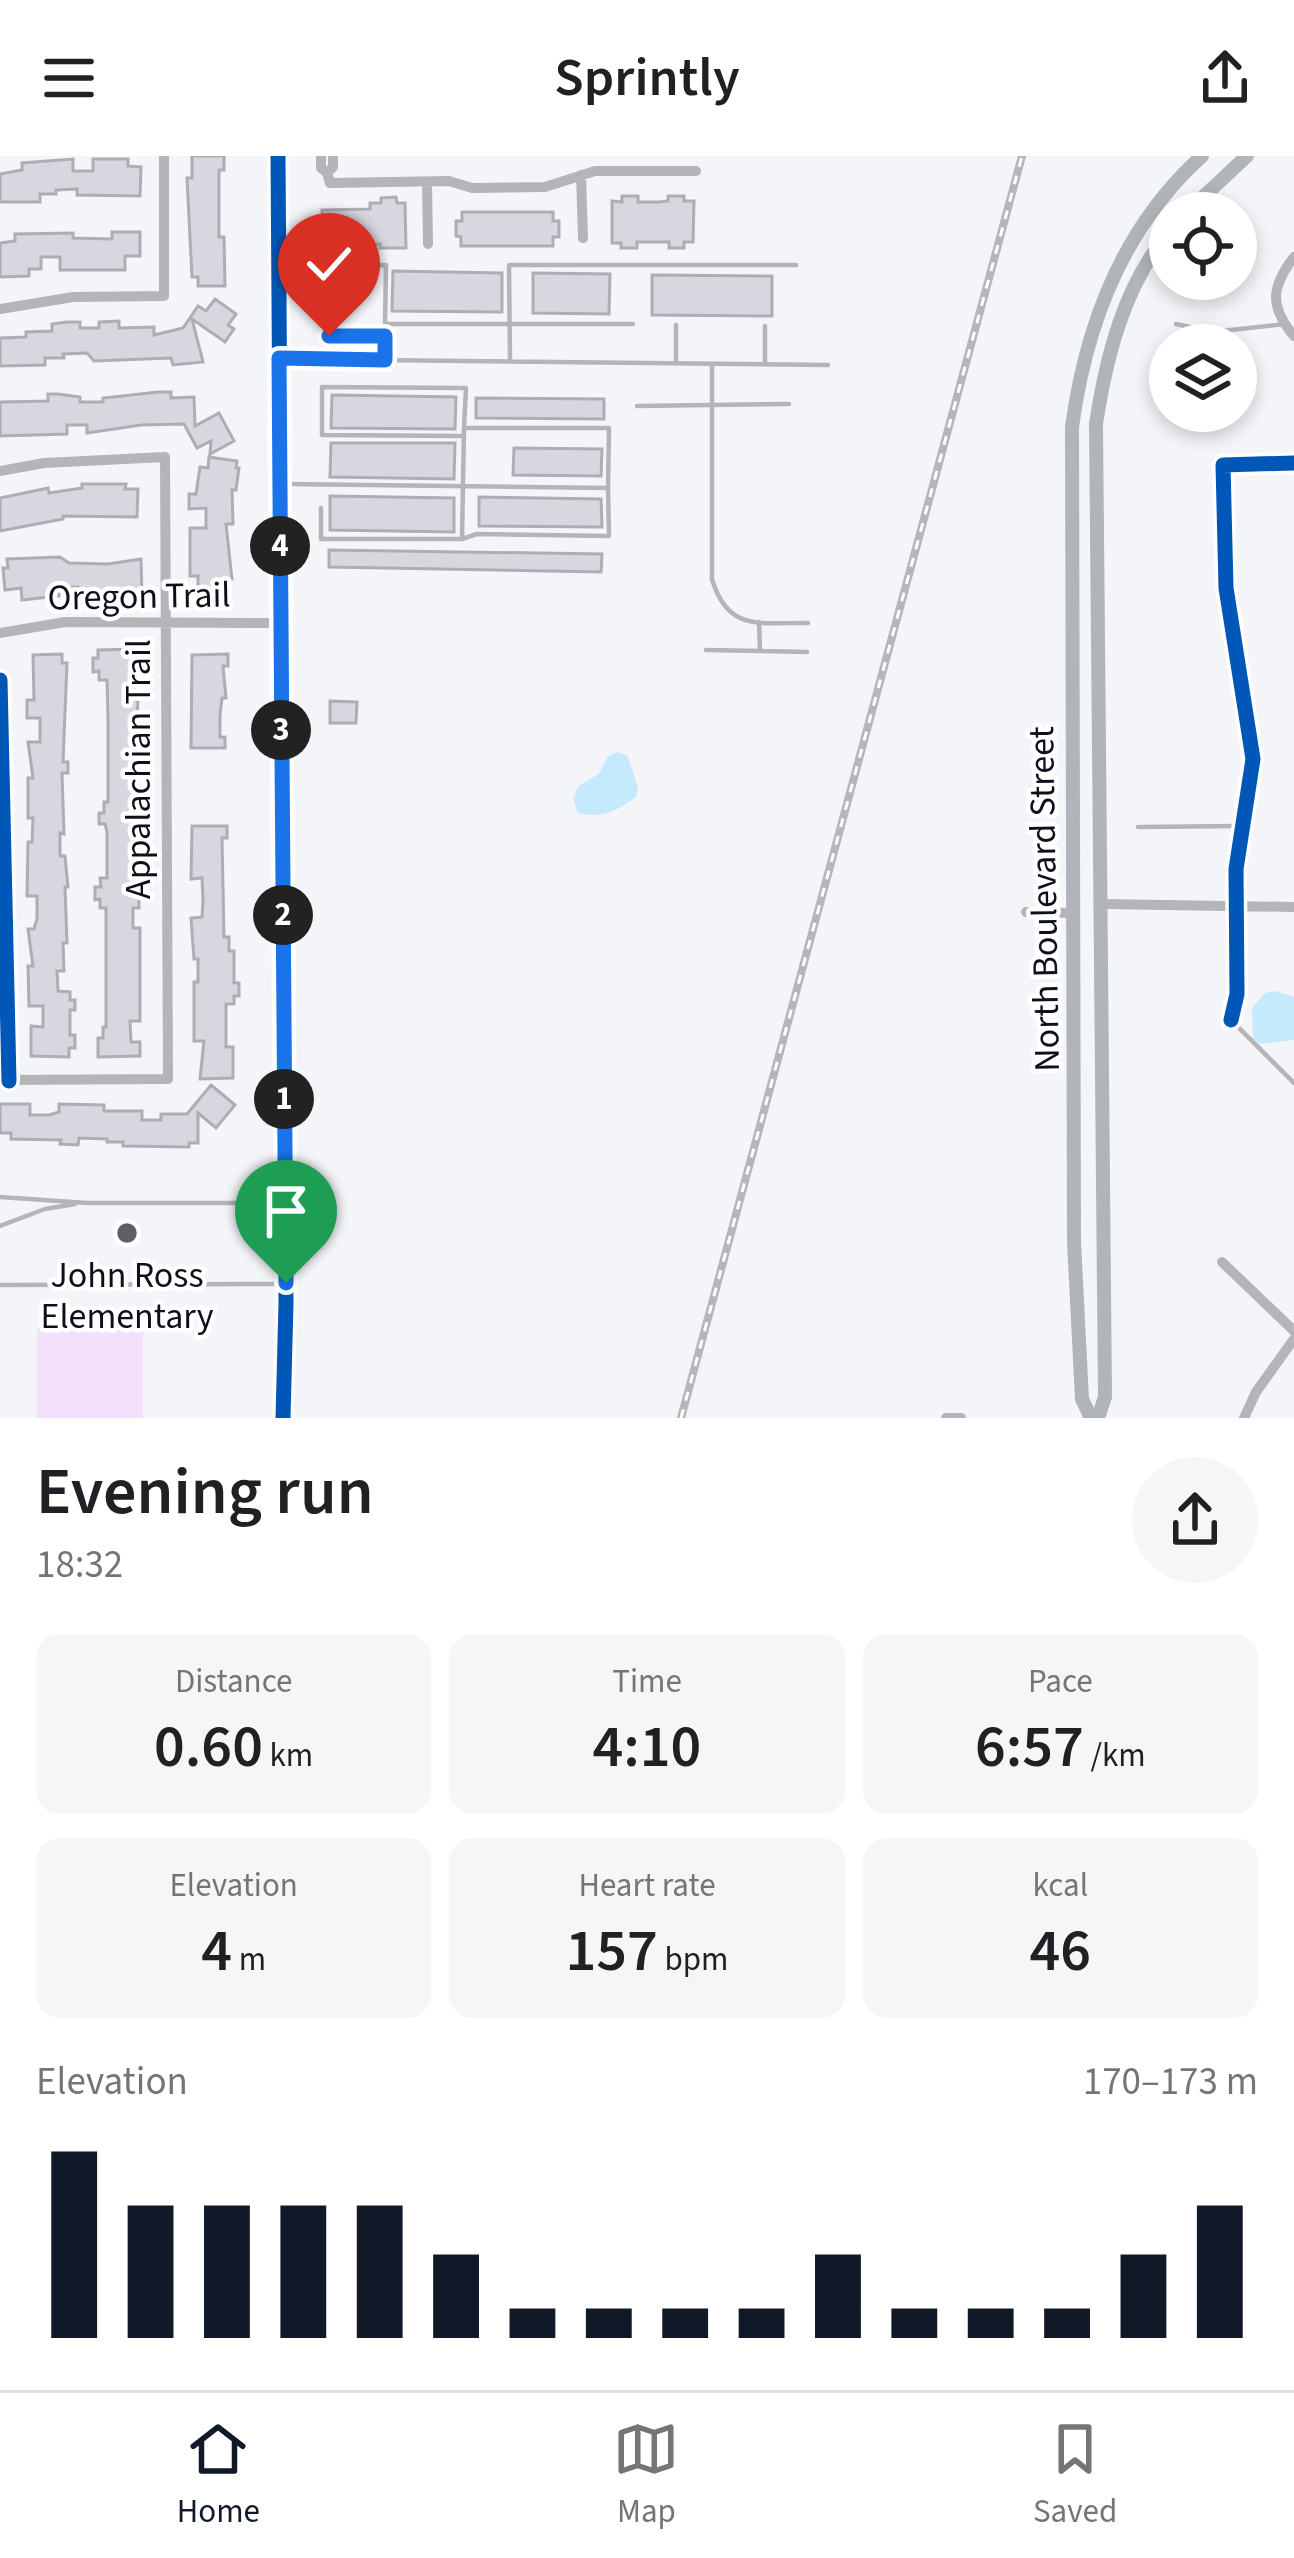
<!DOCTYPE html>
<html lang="en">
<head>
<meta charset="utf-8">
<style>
  :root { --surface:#fff; --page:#f6f6f6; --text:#202124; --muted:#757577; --line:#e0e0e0; --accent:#111827 }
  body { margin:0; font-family:"Source Sans 3",sans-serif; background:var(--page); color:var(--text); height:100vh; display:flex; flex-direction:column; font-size:45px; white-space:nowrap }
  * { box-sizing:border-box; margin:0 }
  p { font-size:39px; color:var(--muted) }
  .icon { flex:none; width:66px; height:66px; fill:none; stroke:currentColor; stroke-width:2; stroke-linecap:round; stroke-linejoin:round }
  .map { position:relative; height:1262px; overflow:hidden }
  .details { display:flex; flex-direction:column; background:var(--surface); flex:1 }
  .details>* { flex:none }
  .fabs { position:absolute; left:1149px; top:36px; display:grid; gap:24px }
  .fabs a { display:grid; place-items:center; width:108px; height:108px; border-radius:50%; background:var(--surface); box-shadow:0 6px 18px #0003; font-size:60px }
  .pin { position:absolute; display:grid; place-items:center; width:102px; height:102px; color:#fff; margin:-123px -51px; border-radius:50% 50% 50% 0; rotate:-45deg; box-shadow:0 0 12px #0007 }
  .pin .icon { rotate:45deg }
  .km { position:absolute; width:60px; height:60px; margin:-30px; border-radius:50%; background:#222; color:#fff; font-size:33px; line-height:60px; text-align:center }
  .round { display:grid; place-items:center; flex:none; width:126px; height:126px; border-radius:63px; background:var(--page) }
  .head { display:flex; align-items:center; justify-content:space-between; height:204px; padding:0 36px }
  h1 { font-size:66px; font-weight:600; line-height:90px }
  .metrics { display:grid; grid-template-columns:repeat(3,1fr); gap:18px; height:204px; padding:12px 36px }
  .metrics div { display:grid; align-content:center; border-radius:24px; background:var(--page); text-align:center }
  .metrics b { font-size:60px; font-weight:600 }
  .metrics small { font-size:33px; font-weight:400 }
  .metrics p { font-size:33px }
  .chart { height:336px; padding:24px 36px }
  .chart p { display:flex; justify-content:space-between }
  .chart svg { width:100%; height:216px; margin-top:12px; stroke:var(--accent); stroke-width:6 }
  header { display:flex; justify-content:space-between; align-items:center; height:156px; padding:0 36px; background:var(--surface); font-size:54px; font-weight:600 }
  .menu { display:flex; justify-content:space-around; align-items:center; height:168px; border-top:3px solid var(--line); background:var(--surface); font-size:33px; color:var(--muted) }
  .menu a { display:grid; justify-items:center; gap:6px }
  .menu .on { color:var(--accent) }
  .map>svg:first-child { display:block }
  .green { fill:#f2dffa }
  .water { fill:#c6eafd }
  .building { fill:#d7d7df; stroke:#aeadb4; stroke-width:3 }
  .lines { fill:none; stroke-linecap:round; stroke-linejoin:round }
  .service { stroke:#b3b5b9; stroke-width:4.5 }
  .minor { stroke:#b3b5b9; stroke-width:10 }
  .tertiary { stroke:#b3b5b9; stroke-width:12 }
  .secondary { stroke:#b1b4b9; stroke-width:14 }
  .rail-casing { stroke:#b4b6ba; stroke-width:8 }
  .rail { stroke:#fff; stroke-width:3; stroke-dasharray:9; stroke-linecap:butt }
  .cycleway-casing { stroke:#fff; stroke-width:22 }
  .cycleway { stroke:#0057b8; stroke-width:15 }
  .route-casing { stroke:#fff; stroke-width:24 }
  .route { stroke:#1a73e8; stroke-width:15 }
  .poi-dot { fill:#5e6068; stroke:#fff; stroke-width:4.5 }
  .labels { text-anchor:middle; stroke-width:9; stroke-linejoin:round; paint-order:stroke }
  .street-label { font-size:36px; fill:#0d0f1a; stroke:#fff }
  .poi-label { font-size:36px; fill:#0d0f1a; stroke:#fff }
</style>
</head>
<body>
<header><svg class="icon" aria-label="menu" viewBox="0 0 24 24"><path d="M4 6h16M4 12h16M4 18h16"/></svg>Sprintly<svg class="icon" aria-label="share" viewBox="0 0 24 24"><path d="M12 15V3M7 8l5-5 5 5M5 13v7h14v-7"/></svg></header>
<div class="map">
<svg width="1294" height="1262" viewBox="0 0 1294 1262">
  <rect width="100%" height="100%" fill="#f4f5f9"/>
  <path class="green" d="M143,1171V1262H37V1172Z"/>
  <path class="water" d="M617,596L627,599L638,631L636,641C618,655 600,663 578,657L573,643L578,630L599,618L607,601Z
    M1275,835L1294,841V884L1260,888L1253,883L1252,852L1265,837Z"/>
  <path class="building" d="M192,0H224V14H219V81H224L225,130H198V121H192L187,22H192Z
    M73,3V15H93V3H128V10L141,11L140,40L77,39V33L56,34V38H40V46H0V18L22,14V7Z
    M622,40H638V46H659L668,45V40H684V45H694L693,86H684V92H669V86H637V92H621V87H612V45L622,46Z
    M396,41L397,47H405L406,92H380V88L323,92L322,54L370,53V47H381V42Z
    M462,56H553V65H559V81H553V90H461V81L456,80V65H462Z
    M112,76H140V100H125V114H60V101H41V113H29V120L0,121V87L15,85V78L73,77V82L112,83Z
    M393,115L502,117V156L392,155Z
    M533,117L610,118L609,158L533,157Z
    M652,119L772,120V160L652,159Z
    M215,143L236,158L228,169L234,173L225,186L192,163L203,206L173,209L171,202L94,205L87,197L63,198L64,202H45V209L0,210V182L26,181V176L52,175V168L67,166H80V172H99V166L119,165V172L154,171V179L183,172L198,150L206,155Z
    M158,236H171V242L194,241L195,270L219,257L234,285L210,298L211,285L197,292L184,268L141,269L87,277V269H67V278L0,280V246L48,245V238H58L80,241V246H103V242Z
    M332,239L456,241L455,273L331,272Z
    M476,242L604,243V263L476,262Z
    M331,287H455L454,323L330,321Z
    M514,292L602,293L601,320L513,319Z
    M209,301L237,305L236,312H239L236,334H232L233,368H226L232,423H225V436H198V420H190V372H206V352L189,353V338H196L200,311L208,312Z
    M82,328H126L125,333H138L137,361L63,360V363L0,375V342L48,332L49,337L82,332Z
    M330,340L454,342V376L330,374Z
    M479,341L601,343L602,371L479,370Z
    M329,394L602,398L601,416L329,411Z
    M60,401L69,407L108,408L141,403L142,438L78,439V431L59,432V440L22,444L21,432L5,434L3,412H8L7,403Z
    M136,493L134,543H138L136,583L139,665H132L134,693H139V752H133V772H140V865H130L131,886H140V900L98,901V882H103V871H106V752H100V743L95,744V731H101L100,722H107V676L105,668H99V657H104V646H108V561L107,524H99V515L93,516V502H98V494Z
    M62,498V507H67L63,606H68V617H62L64,678L60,677V700H65L68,731H65L67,787H63L64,815H57L58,835L70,836V844H75V854H70V879H75V892H69V901L31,900V870L43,871V850H29L28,810H33L28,773H34L37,763V740H27L28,686H32L33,662H28V622H33L28,586H40V562H27V544H34L33,499Z
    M228,498V510H223L226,542H222L220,559V581H225V592H191L192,499Z
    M330,545L357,546L356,567H330Z
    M192,670H227V682H222L224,781H229V795H234V827H239V840H234V848H226V891H233V922L200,923L204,885H194V826H198V803H194L191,762L202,761L203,744L202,722L191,723Z
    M211,929L235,949L216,972L198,957V987H189V991L123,990V986H107V983L79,982L78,989L60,988L61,984L11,983V977H0V948H30V959H49L59,956V948L104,949V955H142V964H161V958H187Z"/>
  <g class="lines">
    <path class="service" d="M329,109V180H385
      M284,110L386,109L385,168
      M1176,168L1212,176L1285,168
      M765,170V206
      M284,203L828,209
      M385,203V168H633
      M510,205L509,109H796
      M676,207V169
      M712,208V423C728,477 761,466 808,467
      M637,250L789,248
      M464,280L322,279V231L466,232L464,272
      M285,328L608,332L609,380L477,378L462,383H321V352
      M462,383L464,272H609L608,332
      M759,466L760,495L807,496
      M706,494L760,495
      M1138,671L1240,670
      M1231,864L1294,927
      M0,1041L87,1047H282
      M0,1070L45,1053L75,1048
      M0,1129L286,1128"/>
    <path class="minor" d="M321,0V12L327,17L333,11V0
      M327,17L330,27L449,25L472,32L545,31L595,15H696
      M581,19L583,82
      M427,26L428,88
      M1294,101C1271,131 1269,150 1294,180
      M0,153L73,141L164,140V0
      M0,315L44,307L165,301L168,923L0,924
      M0,477L65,466L280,467
      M0,524L9,925
      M1103,748L1294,751
      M1026,756L1073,757
      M1231,864L1237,838L1236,713L1253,603L1226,432L1223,309L1294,307
      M1222,1106L1294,1175
      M946,1262H961
      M1244,1262L1256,1236L1294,1183"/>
    <path class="tertiary" d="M278,0L286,1147L283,1262"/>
    <path class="secondary" d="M1186,57L1247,0
      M1091,1262L1082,1243L1074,1086L1072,271C1086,167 1123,71 1202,0
      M1098,1262L1105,1241L1096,268C1106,202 1124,128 1170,75"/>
    <g class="rail-casing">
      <path id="rail" d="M681,1262L1022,0"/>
    </g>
    <use href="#rail" class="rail"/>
    <g class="cycleway-casing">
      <path id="cycleway" d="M278,0L286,1147L283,1262
        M0,524L9,925
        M1231,864L1237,838L1236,713L1253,603L1226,432L1223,309L1294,307"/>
    </g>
    <use href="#cycleway" class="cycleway"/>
  </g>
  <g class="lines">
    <g class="route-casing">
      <path id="route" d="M286,1127L279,202L385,204V180H329"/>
    </g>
    <use href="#route" class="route"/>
  </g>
  <circle class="poi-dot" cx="127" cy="1077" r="12"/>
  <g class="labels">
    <g class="street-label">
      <text transform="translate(139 439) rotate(-1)" y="13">Oregon Trail</text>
      <text transform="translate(137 613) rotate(-90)" y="13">Appalachian Trail</text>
      <text transform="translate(1043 743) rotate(-91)" y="13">North Boulevard Street</text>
    </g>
    <g class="poi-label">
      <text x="127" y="1131">John Ross<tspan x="127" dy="41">Elementary</tspan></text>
    </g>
  </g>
</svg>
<div class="fabs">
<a><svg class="icon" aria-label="locate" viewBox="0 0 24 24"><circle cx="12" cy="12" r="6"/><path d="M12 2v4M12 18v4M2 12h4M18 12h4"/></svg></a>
<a><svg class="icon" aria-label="layers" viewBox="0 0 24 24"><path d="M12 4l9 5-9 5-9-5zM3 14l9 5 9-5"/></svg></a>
</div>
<div class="pin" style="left:286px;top:1127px;background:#1e9e55"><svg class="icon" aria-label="arrive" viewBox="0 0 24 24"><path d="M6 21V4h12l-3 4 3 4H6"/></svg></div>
<div class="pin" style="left:329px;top:180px;background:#d93025"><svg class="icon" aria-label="check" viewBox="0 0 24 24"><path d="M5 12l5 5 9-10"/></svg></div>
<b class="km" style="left:284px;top:943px">1</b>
<b class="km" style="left:283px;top:759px">2</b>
<b class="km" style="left:281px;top:574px">3</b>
<b class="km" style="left:280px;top:390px">4</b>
</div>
<section class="details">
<div class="head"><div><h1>Evening run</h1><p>18:32</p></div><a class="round"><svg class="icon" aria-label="share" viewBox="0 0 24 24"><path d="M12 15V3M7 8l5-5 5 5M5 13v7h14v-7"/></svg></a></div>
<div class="metrics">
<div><p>Distance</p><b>0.60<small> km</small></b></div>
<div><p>Time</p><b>4:10</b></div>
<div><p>Pace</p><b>6:57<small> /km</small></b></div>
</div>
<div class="metrics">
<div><p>Elevation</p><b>4<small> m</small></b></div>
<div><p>Heart rate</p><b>157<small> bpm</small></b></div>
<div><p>kcal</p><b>46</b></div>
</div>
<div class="chart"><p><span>Elevation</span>170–173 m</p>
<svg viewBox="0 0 160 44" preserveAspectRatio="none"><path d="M5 44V6M15 44V17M25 44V17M35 44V17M45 44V17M55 44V27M65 44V38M75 44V38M85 44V38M95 44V38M105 44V27M115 44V38M125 44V38M135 44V38M145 44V27M155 44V17"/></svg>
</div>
</section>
<nav class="menu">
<a class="on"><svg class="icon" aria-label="home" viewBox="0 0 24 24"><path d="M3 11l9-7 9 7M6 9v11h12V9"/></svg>Home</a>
<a><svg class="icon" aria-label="map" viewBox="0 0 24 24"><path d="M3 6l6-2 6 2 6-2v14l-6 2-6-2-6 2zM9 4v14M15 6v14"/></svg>Map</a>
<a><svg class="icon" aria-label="saved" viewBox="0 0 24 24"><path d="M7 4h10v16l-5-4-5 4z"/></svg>Saved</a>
</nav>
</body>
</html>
